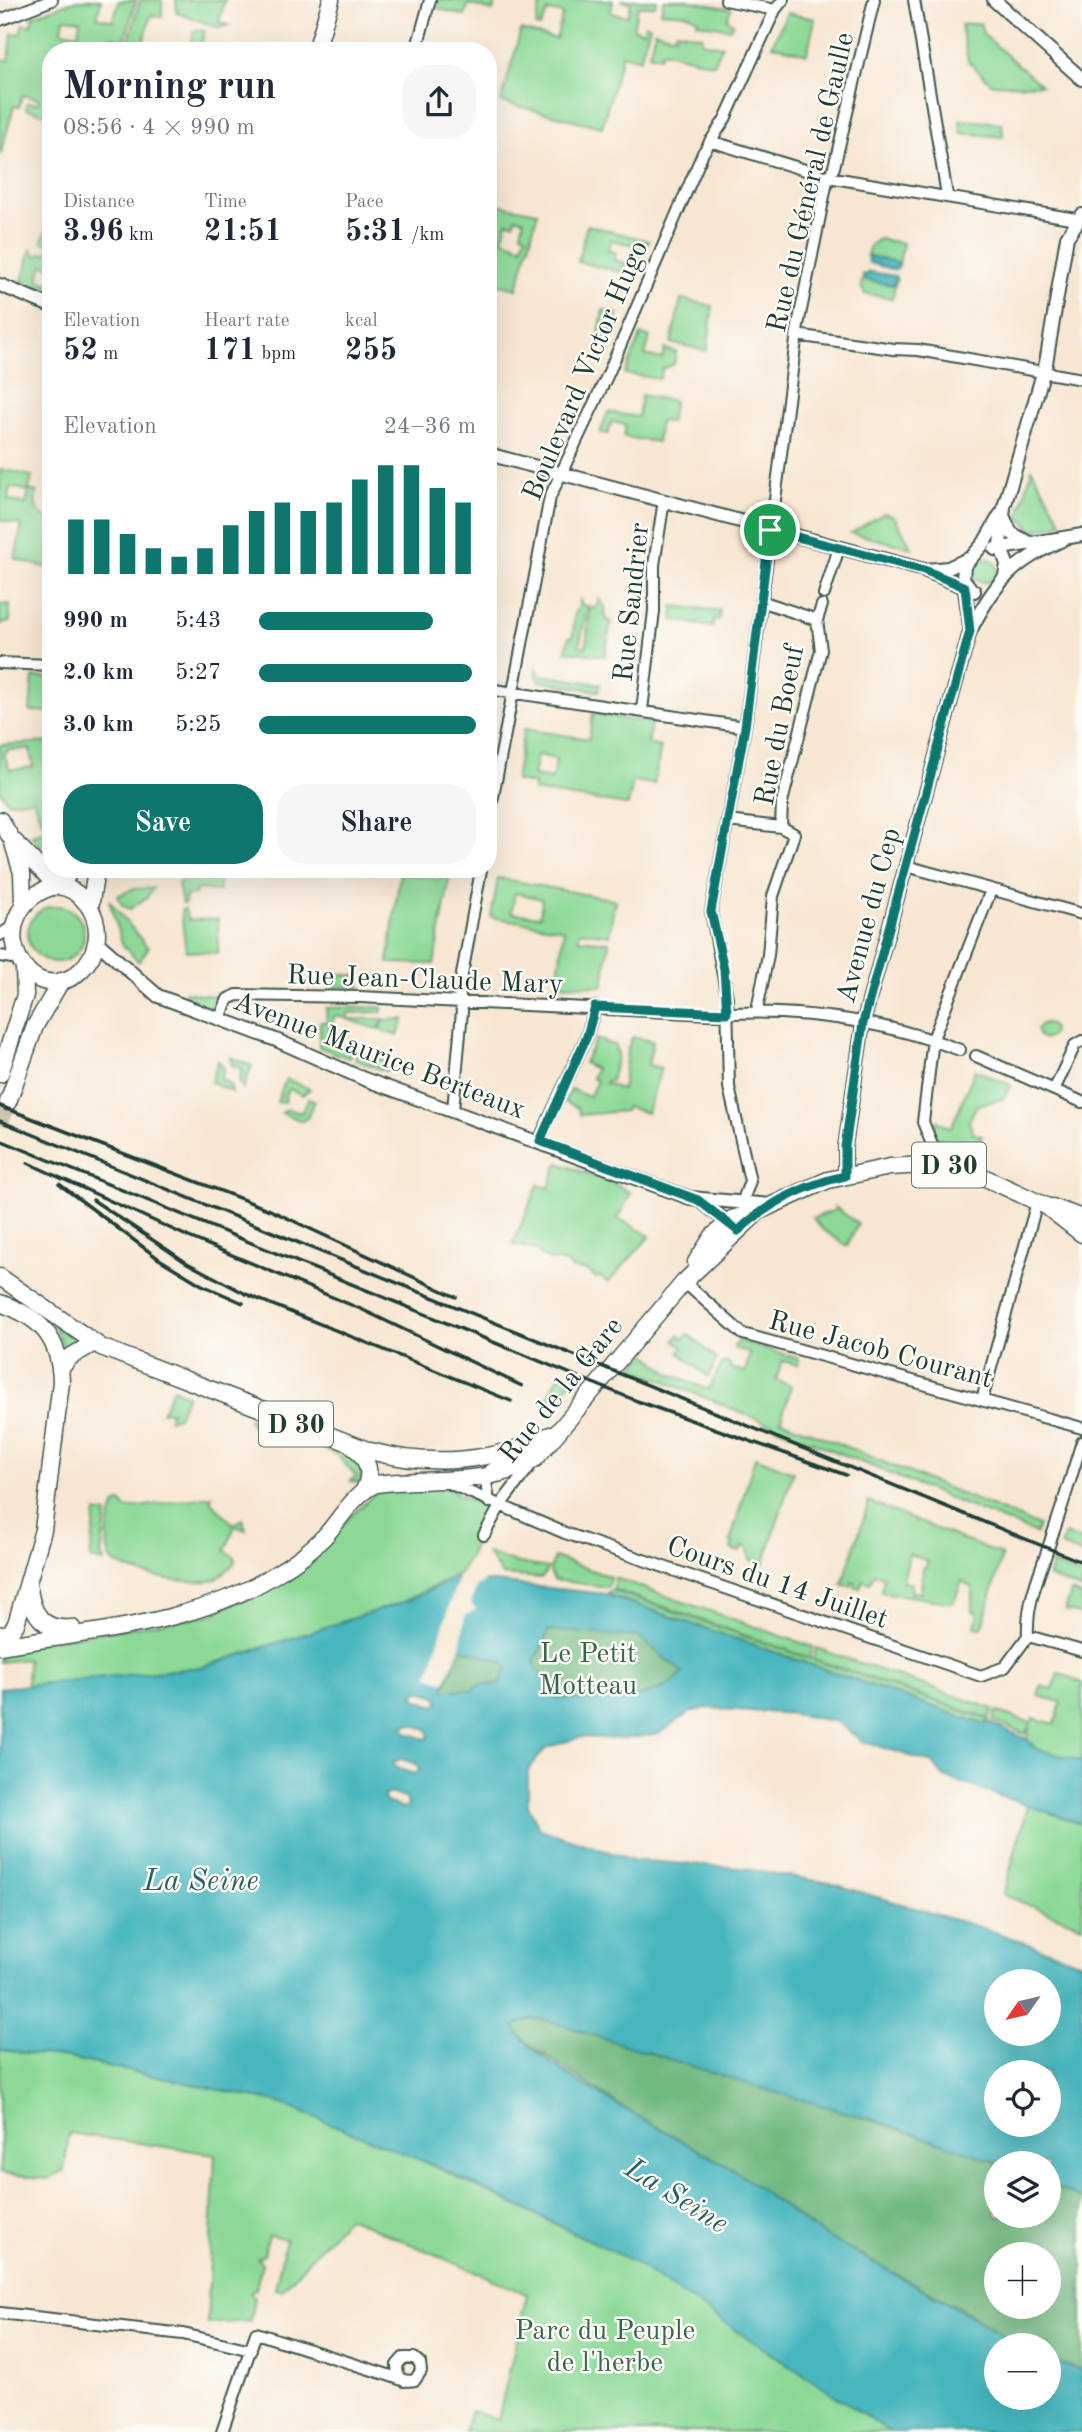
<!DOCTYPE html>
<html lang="en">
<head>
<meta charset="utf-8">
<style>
  :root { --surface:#fff; --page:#f6f6f7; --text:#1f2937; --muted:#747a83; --accent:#0f766e }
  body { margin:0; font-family:"Old Standard TT",serif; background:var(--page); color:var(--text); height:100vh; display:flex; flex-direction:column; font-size:26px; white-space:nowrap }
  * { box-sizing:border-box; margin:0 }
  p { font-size:23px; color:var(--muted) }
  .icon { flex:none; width:38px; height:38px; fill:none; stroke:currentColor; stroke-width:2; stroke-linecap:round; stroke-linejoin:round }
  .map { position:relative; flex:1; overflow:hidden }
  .panel { position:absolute; left:42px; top:42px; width:455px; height:836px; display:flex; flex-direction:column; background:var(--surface); border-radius:28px; box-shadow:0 7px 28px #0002 }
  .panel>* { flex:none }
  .needle { width:46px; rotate:236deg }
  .controls { position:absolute; left:984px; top:1969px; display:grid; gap:14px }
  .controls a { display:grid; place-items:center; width:77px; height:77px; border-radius:50%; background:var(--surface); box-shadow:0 7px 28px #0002; font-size:35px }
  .pin { position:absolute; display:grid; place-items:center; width:60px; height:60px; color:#fff; margin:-30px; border:4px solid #fff; border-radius:50%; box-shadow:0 2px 7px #0007 }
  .round { display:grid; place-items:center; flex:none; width:74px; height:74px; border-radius:28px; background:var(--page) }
  .headline { display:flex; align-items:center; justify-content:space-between; height:119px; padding:0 21px }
  h1 { font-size:38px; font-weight:700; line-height:52px }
  .metrics { display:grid; grid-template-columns:repeat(3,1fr); gap:10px; height:119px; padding:7px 21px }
  .metrics div { display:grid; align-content:center }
  .metrics b { font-size:30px; font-weight:700 }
  .metrics small { font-size:19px; font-weight:400 }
  .metrics p { font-size:19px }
  .chart { height:196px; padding:14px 21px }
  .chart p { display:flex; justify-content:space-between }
  .chart svg { width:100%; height:126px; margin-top:7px; stroke:var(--accent); stroke-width:6 }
  .primary-button { display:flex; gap:14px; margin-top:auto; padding:14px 21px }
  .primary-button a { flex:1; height:80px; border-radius:28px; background:var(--accent); color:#fff; font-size:28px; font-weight:700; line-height:80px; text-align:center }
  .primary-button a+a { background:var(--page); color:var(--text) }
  ul { padding:0 21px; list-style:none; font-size:23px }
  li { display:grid; grid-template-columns:112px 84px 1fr; align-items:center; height:52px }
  li i { height:18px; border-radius:9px; background:var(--accent) }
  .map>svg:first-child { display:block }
  .green { fill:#8cd997; stroke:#568b66; stroke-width:2; fill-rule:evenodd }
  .forest { fill:#71b980; stroke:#487b5a; stroke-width:2; fill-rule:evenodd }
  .water { fill:#46b6be; stroke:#327a79; stroke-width:2; fill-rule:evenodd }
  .pier { fill:#f7e6d1 }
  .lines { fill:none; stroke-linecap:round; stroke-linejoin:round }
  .primary-tunnel { stroke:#ccc4b2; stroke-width:16; stroke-dasharray:16 8; stroke-linecap:butt }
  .minor-casing { stroke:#3f564c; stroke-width:14 }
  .tertiary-casing { stroke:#3f564c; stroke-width:16 }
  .primary-casing { stroke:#3f564c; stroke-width:19 }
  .minor { stroke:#fff; stroke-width:10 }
  .tertiary { stroke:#fff; stroke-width:12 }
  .primary { stroke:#fff; stroke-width:16 }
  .rail { stroke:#1f3d34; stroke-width:3.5 }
  .route-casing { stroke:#fff; stroke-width:14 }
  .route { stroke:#0f766e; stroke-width:9 }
  .labels { text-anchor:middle; stroke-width:5; stroke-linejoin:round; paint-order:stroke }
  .shield { fill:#fdfcf7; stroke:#62766e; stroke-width:2 }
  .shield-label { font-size:26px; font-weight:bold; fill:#1f3d34 }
  .street-label { font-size:28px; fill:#1f3d34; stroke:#fdfcf7 }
  .park-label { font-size:28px; fill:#3a644d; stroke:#fdfcf7 }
  .water-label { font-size:30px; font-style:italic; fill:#2b615d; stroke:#fdfcf7 }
</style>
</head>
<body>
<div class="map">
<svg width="1082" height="2432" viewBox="0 0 1082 2432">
  <rect width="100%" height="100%" fill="#fdfcf7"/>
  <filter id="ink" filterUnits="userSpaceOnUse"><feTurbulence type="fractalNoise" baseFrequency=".0143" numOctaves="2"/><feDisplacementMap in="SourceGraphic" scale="14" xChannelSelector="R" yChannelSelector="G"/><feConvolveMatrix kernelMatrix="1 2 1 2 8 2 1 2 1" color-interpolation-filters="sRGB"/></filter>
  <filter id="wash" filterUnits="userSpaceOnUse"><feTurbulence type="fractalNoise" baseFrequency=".00686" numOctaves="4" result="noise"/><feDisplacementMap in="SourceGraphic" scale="28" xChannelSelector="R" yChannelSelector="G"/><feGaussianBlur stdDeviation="1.57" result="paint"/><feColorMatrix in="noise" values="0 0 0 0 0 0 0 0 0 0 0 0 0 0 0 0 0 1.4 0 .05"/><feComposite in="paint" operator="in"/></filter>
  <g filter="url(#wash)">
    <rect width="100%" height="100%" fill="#f7e6d1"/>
    <path class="green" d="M77,0H101L97,17L113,21L119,1L136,0L122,51L123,40L112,37L108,51H51V115L26,109L27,103H39V99L22,95L19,107L14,106L0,156V59L9,61L12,33L20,34L23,24L31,26L33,16ZM64,18L80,20L78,34L62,31Z
      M140,0H162V17L151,15L141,51H126Z
      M176,0H225L219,22L228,25L220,28L177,13Z
      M435,0H496L493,11L468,4L465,16L433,7Z
      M541,0H613L611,13L628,16L631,3L620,0H657L655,6H638L633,28L643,31L645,24L650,26L640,59L622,54L602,127L501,102L521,30L556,39L563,14L548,11L540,27L536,26Z
      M664,0H687L731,9L727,19L733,23L730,29L697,23L698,19L687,14L661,12Z
      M787,13L815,19L807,54L772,45Z
      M980,23L983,34L1041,85L992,84L968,61L961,25Z
      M194,30L205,31L199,51H189Z
      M655,31L675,36L676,31L702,36L701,42L722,46L714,64L662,51L660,57L649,54Z
      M960,120L1002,123L1003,137L961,133Z
      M488,188L498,191L495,204L538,212L517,289L488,282V239L493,240L496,231L491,229L493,222L488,221ZM516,217L524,220L521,233L526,235L522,247L502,239L507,222L514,223Z
      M51,216V267L43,265L38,280L49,284L51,281V293L22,281L31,250L38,257L41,253L47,254L50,245L42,242Z
      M587,225L649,241L637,268L624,265L622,272L578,262ZM611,240L635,245L631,264L614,260L616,253L608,251Z
      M879,239L903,243L898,269L897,262L867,256L870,245Z
      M863,277L894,285L897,278L892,298L865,294L861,286Z
      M681,299L713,306L707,351L671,343Z
      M603,310L618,314L607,338L599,336Z
      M641,335L650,337L645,355L662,359L665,349L676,352L674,364L662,369L660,379L625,374Z
      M641,395L674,401L670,422L660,421L657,442L624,437L626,425L611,422L608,434L600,433L608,412L638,417Z
      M0,469L32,476L29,490L37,492C33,505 37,515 51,520V569L15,559L22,525L0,520ZM10,487L29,491L26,504L8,500Z
      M1032,469L1062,523L1033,531L1019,516Z
      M884,513L894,516L912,548L851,533Z
      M973 570a12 12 0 1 1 24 0a12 12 0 1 1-24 0Z
      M599,599L605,607L606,620L611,622L605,656L566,651L569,637H573L575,611H578L580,600L582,605L588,606L579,646L586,647L590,607L596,608Z
      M10,604V622L0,624V605Z
      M673,606L720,611L719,620L714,619L713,627L673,620Z
      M536,667L541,675L600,684L599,691L540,681L535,674Z
      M33,677L51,678V712L30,711Z
      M593,714L651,723L648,744L661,747L654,784L633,781L628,805L533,791L534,784L515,781L524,729L589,739ZM537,755L556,759L552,779L533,776Z
      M51,742V775L48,776L51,791V847H41L31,835L49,830L46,820L41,821L33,799L8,802L0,791V745ZM30,749L33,767L10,770L4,754L8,750Z
      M201,870L219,871V891L196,889V894L186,896L185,904H182L178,883Z
      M442,870H451L434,964L388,963L400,873L440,880Z
      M498,878L615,900L609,935L580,931L578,939L609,942L603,986L557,984L564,929L491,917ZM515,893L542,899L540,916L511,913Z
      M153,888L147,897L130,909L123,906L117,896L133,889Z
      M109,900L148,948L139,962L123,946Z
      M28 934a28 28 0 1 1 56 0a28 28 0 1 1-56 0Z
      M185,909L188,920L218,919V953L186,951L181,910Z
      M335,974L360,976V987H334Z
      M185,992L221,997L217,1006L212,1008L185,998Z
      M382,1007V1012L348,1013V1019H384L377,1029L335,1015L326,1040L352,1049L349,1058L319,1047L320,1022H327L326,1008Z
      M404,1019L398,1036L379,1030L385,1020Z
      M1037 1031a8 8 0 1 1 16 0a8 8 0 1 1-16 0Z
      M632,1037L653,1041L648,1065L661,1068L647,1113L627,1107L625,1111L580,1115L578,1108L564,1102L571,1089L589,1097L597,1081L592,1078L596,1069L584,1063L596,1039L616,1046L615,1051L618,1052L611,1081L607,1080L605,1083L622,1090L627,1052Z
      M358,1051L389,1062L386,1071L355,1060Z
      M230,1057L252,1066L243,1088L239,1080L242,1069L232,1065Z
      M218,1061L224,1068L221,1079L230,1084L232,1092L211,1082Z
      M975,1070L1011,1085L1003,1099L977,1105L969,1121L973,1133L982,1136L975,1154L932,1135L937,1121L951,1128Z
      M286,1079L310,1089L302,1095L290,1089L285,1095L286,1101L280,1103L277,1102Z
      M309,1098L315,1101L307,1118L302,1121L282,1113L287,1109L301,1113Z
      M558,1163L609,1181L631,1193L618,1218L650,1236L608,1283L600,1276L596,1278L588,1271L571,1268L568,1263L551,1260L541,1256L536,1250L513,1244L538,1185L549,1188Z
      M835,1207L858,1224L847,1246L822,1229L813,1218L836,1210Z
      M53,1324L78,1341L79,1344L65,1351Z
      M688,1334L717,1359L708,1377L679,1352L683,1347L675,1340L679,1335L684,1339Z
      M739,1341L799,1359L798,1365L782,1361L776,1380L791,1386L781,1420L1039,1526L1036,1534L633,1368L645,1353L670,1374L708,1390L723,1362L730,1364V1368L745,1372L750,1353L733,1348Z
      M559,1376L572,1382L544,1405Z
      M173,1388L187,1395L178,1417L169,1420L171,1411L162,1412Z
      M262,1416L351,1455L362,1467L360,1483L351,1481L356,1476L336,1454L264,1425L260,1434L248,1421L249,1417L260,1422Z
      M755,1457L793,1472L764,1564L750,1560L748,1548L742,1546L740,1552L731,1549L733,1543L730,1542Z
      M433,1482L492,1510L461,1572L406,1601L203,1667L27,1685L28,1659L0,1662V1648L210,1615L265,1589L300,1566L377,1491Z
      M212,1496L210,1501L233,1524L243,1519L246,1530L235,1526L225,1551L235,1557L234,1564L215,1580C190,1585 128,1576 110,1558C105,1544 108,1515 117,1503L121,1502L126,1509Z
      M869,1502L1002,1555L982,1628L975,1627L978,1613L972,1611V1588L962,1581L953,1603L881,1592L884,1577L874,1574L870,1583L863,1580L860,1588L855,1587L856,1583L853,1582L851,1586L842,1585ZM909,1554L928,1561L926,1567H923L921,1593L911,1592L912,1584L903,1582Z
      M96,1512L107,1514L101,1554L104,1562L90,1559Z
      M1065,1534L1082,1541V1554L1061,1546Z
      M487,1553L513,1562L548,1568L542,1578L502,1575Z
      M554,1557L611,1577L607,1587L554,1580L550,1572Z
      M1052,1564L1082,1576V1590L1049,1577Z
      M615,1578L813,1647L810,1658L613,1589Z
      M610,1590L989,1720L984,1724L607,1594Z
      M1071,1592L1082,1596V1615L1065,1610Z
      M816,1648L993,1709L989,1719L814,1659Z
      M1058,1672L1082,1683V1761L1036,1749L1027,1739L1030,1725L1025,1734L993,1721L996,1711L1031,1723L1033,1718L1055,1724L1061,1702L1038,1696L1041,1686L1053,1689Z
      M1028,1805L1082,1824V1926L1003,1895Z
      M0,2050L68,2058L277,2102L397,2149L629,2259L890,2432H464L471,2411L498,2420L527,2294L348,2217L282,2290L275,2289L286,2239L268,2235L264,2255L257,2258L262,2263L256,2289L250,2291L254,2297L250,2321L207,2324L215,2154L69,2133L64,2170L48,2179L0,2173Z"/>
    <path class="forest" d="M549,1630L639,1637L683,1672C654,1704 596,1702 556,1698L534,1663Z
      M460,1648L502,1661L507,1667L499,1684L478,1685L472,1690H444Z
      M532,2018L550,2021C698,2068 847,2111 994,2160L1000,2163H996V2216H1048V2184L1082,2199V2371L1048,2360V2345H1018L966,2311L826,2237L727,2166L619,2105L523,2040L514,2026ZM996,2254H1048V2306H996Z"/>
    <path class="water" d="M867,256L898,262L896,270L869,263Z
      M869,272L896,276L893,285L864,280L863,274L867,275Z
      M456,1578L605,1594L983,1724L988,1722L1027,1739L1036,1749L1082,1761V1824L944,1777L933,1763L862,1741L837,1722L794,1714L706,1708L691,1712L658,1734L623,1739L580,1737L546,1748L528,1770V1806L540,1829L633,1860L741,1868L830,1883L986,1929L1082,1963V2199L1048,2184V2163H1000L877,2121L757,2087L550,2021L532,2018L514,2026C531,2064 683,2140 725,2165C761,2186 792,2217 829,2238C892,2274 957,2305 1018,2345H996V2398H1048V2360L1082,2371V2432H890L629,2259L435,2166L277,2102L68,2058L0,2050V1688L203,1667L406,1601ZM549,1630L639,1637L683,1673C654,1705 596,1702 556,1698L534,1663ZM460,1648L501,1661L507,1667L499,1684L478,1685L472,1690H444ZM421,1691L437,1696L439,1703L435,1706L417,1700L414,1694ZM411,1724L427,1729L429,1736L425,1739L407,1733L403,1727ZM401,1759L417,1764L419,1771L414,1774L397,1768L393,1762ZM390,1793L406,1798L408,1805L404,1808L386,1802L383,1796ZM996,1981H1048V2034H996ZM996,2072H1048V2124H996Z"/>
    <path class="pier" d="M459,1575L480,1576L485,1582L476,1586L471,1604L476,1610L465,1615L460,1648L445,1682L428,1676Z"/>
  </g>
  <g filter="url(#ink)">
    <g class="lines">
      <path class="primary-tunnel" d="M0,1124L8,1102"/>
      <g class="minor-casing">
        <path id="minor" d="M726,0L775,10
          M914,0L947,195
          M0,20L52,0
          M416,51L430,0
          M710,141L828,177L1082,220
          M796,335L893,349L918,350L1082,379
          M824,594L839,548
          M761,601L817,620
          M0,663L51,665
          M488,689L745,727
          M642,710L654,611V565L664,500
          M727,821L781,827
          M488,823L550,497L608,374L703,153L725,119L775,10L783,0
          M906,866L1082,914
          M0,935L12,927
          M0,956L18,959
          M757,1010L768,955L773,896L794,834L781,827L782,802L821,650L817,620L822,605
          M220,1018L228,999L237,995L360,997L709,1014C794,1008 880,1019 960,1050
          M976,1056L1082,1102
          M1055,1088L1075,1045L1082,1041
          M453,1110L462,1011L459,991L481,870
          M539,1141L587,1036L595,1007
          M940,1164L923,1122L933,1039L991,890
          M742,1203L750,1181L729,1087L727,997L711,911L745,727L798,325L827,181L834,167L874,0
          M684,1282L743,1334L1082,1428
          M982,1400L1037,1202
          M446,1482L565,1533L981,1676L1005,1667L1028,1636
          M489,1502L485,1475C496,1462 512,1460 526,1449
          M484,1535L501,1504L533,1462
          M1028,1636C1026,1599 1042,1570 1052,1536C1063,1505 1072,1473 1082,1442
          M1028,1636L1082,1651
          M0,2313L183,2334L251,2350
          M222,2432L256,2333L385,2374C395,2377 405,2383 415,2380L421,2371L420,2363L414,2358H403L397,2365L398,2376L404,2381"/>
      </g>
      <g class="tertiary-casing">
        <path id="tertiary" d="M994,0L1082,79
          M0,285L51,306
          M488,454L924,570L974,591
          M1004,518L1011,533L1031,544
          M995,549L1082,535
          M926,570L948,568L968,559
          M1005,576L1007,564L1000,545L1004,507L1046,363L1067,237L1082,215
          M964,583L970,627
          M971,589L963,579L964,566L984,543L1000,515
          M98,943L158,996L276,1040L364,1079L690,1198L771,1205
          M845,1176V1147L863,1023L970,631C994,583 1013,562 1062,540
          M699,1200L734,1227"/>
      </g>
      <g class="primary-casing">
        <path id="primary" d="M316,51L331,0
          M0,820L11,838L57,886
          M13,843L22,873L23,904
          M57,886C70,887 80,894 88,905C120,952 59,1010 25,968C0,936 17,894 57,886Z
          M60,886L71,870
          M90,908L96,870
          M0,1074L25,995L24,968
          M8,1102L35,1026L61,981
          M1052,1207L1082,1218
          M696,1262L713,1236L732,1219L759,1211L828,1180L890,1167L940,1164L962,1167L1046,1206L1082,1234
          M0,1277L101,1347L370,1451C430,1467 494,1463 550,1435
          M0,1303C40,1317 60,1337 61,1382L43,1530L16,1624L10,1633L0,1635
          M61,1368L70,1357L94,1343
          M352,1446C369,1458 373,1474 363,1492
          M29,1588C32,1615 44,1631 72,1628
          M0,1646C93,1631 202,1624 282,1570C297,1561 312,1549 324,1537C340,1520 354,1493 376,1484C426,1477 493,1487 536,1458L684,1282L759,1211"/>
      </g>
      <use href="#minor" class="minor"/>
      <use href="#tertiary" class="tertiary"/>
      <use href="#primary" class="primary"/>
      <path class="rail" d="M0,1106L270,1210L456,1297
        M0,1121L1082,1562
        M0,1140L637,1401L846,1475
        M28,1163L189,1237L363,1310L522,1386
        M59,1184L159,1259L202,1285L243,1303
        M93,1200L187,1263L246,1294L511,1401"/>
    </g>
  </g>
  <g class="lines" filter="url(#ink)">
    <g class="route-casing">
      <path id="route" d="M770,530L924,570L965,587L970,631L863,1023L845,1147V1176C805,1185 768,1203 738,1231L698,1200L540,1141L587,1036L595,1007L727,1013L724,969L711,911L745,727Z"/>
    </g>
    <use href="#route" class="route"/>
  </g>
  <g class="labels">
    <g class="shield">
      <rect x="912" y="1142.5" width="74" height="45" rx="5"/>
      <rect x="259" y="1401.5" width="74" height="45" rx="5"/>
    </g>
    <g class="shield-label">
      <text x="949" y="1174">D 30</text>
      <text x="296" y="1433">D 30</text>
    </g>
    <g class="street-label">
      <text transform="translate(809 182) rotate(-77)" y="10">Rue du Général de Gaulle</text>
      <text transform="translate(584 370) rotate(-67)" y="10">Boulevard Victor Hugo</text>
      <text transform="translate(630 602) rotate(-84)" y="10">Rue Sandrier</text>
      <text transform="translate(778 725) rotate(-79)" y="10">Rue du Boeuf</text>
      <text transform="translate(867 915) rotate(-75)" y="10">Avenue du Cep</text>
      <text transform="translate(425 978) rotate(2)" y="10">Rue Jean-Claude Mary</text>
      <text transform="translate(380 1054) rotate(21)" y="10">Avenue Maurice Berteaux</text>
      <text transform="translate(881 1348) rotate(15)" y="10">Rue Jacob Courant</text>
      <text transform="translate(560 1389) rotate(-51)" y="10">Rue de la Gare</text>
      <text transform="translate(778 1581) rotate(19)" y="10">Cours du 14 Juillet</text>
    </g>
    <g class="park-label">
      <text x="588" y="1662">Le Petit<tspan x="588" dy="32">Motteau</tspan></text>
      <text x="605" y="2339">Parc du Peuple<tspan x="605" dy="32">de l'herbe</tspan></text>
    </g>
    <g class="water-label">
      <text x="201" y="1890">La Seine</text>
      <text transform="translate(677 2195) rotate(32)" y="10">La Seine</text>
    </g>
  </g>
</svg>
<div class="controls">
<a><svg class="needle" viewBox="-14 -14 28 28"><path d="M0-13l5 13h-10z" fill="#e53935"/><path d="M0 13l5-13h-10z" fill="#747a83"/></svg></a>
<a><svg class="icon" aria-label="locate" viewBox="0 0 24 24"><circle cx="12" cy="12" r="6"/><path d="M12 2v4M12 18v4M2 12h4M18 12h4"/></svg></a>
<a><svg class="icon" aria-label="layers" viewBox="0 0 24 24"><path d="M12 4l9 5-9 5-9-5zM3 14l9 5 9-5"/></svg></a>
<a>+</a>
<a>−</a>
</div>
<div class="pin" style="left:770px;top:530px;background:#1e9e55"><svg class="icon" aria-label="arrive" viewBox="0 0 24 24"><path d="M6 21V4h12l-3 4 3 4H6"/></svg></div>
<section class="panel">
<div class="headline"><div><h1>Morning run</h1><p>08:56 · 4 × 990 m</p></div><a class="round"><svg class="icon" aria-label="share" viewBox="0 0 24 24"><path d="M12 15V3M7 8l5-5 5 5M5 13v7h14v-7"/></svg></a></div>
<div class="metrics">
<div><p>Distance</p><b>3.96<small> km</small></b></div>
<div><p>Time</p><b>21:51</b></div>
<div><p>Pace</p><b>5:31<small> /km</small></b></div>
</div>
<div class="metrics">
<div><p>Elevation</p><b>52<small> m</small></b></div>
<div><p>Heart rate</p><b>171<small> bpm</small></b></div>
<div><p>kcal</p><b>255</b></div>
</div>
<div class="chart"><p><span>Elevation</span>24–36 m</p>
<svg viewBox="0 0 160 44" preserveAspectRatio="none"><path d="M5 44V25M15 44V25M25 44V30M35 44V35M45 44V38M55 44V35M65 44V27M75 44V22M85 44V19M95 44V22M105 44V19M115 44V11M125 44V6M135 44V6M145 44V14M155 44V19"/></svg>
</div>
<ul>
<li><b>990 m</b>5:43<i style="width:80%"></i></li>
<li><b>2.0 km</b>5:27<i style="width:98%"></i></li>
<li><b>3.0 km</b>5:25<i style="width:100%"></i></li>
</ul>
<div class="primary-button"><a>Save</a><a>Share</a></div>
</section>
</div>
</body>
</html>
